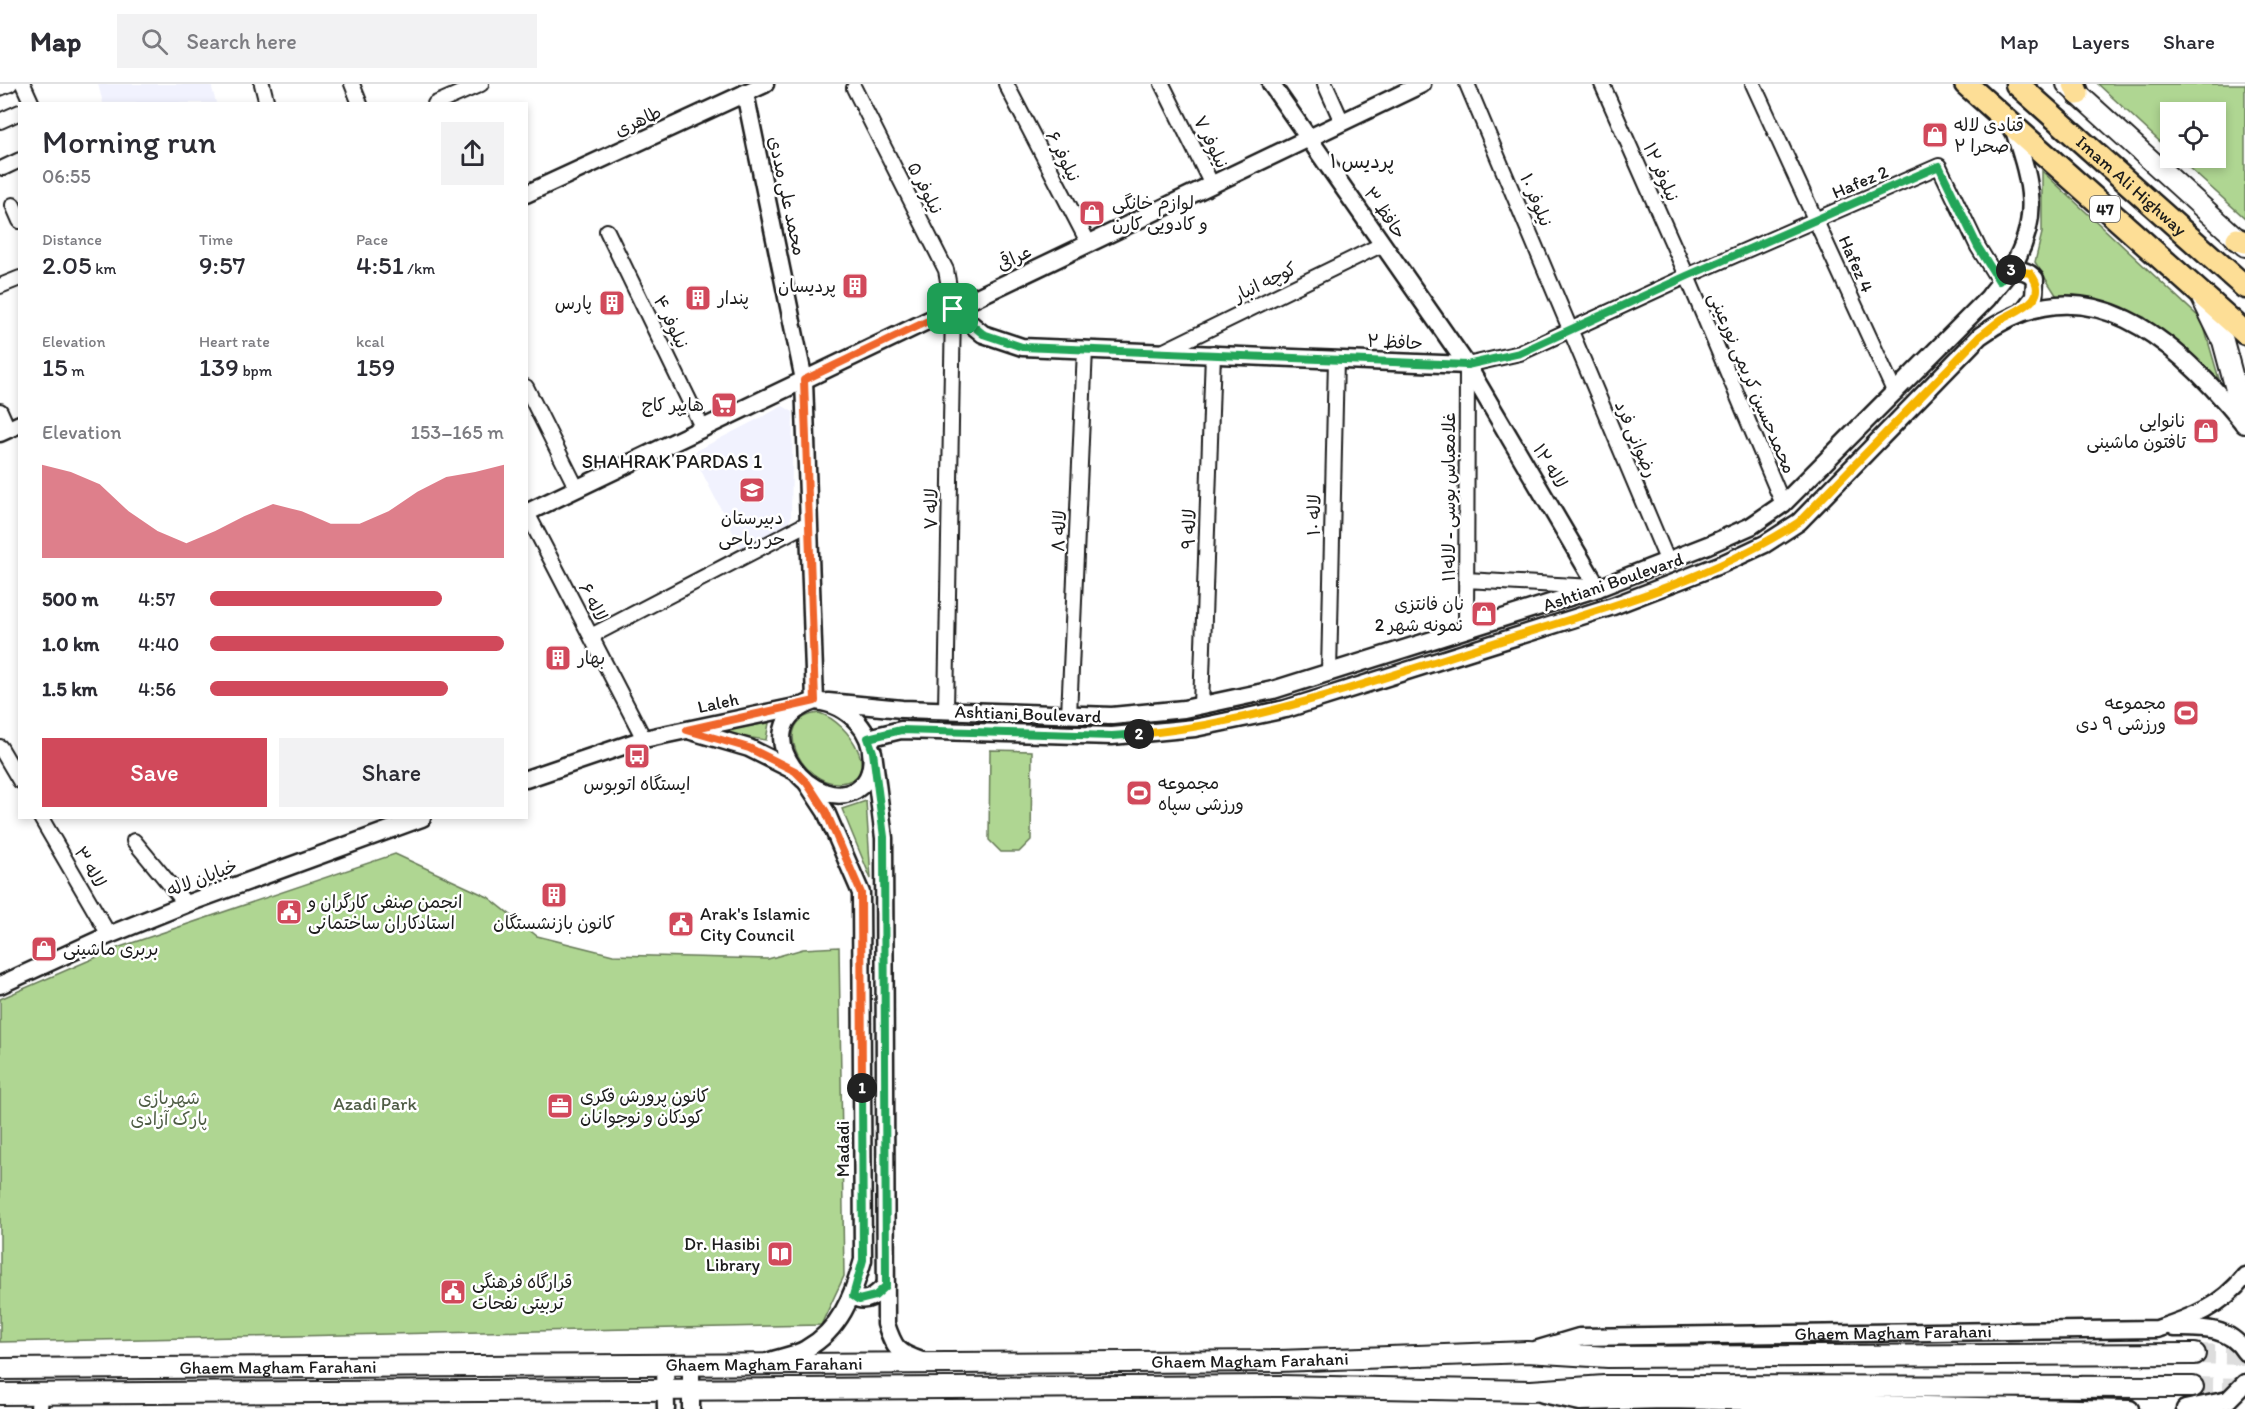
<!DOCTYPE html>
<html lang="en">
<head>
<meta charset="utf-8">
<style>
  :root { --surface:#fff; --page:#f2f2f3; --text:#2b2b33; --muted:#7c7c81; --line:#e1e1e2; --accent:#d1495b }
  body { margin:0; font-family:Itim,"Playpen Sans Arabic",sans-serif; background:var(--page); color:var(--text); height:100vh; display:flex; flex-direction:column; font-size:22px; white-space:nowrap }
  * { box-sizing:border-box; margin:0 }
  p { font-size:20px; color:var(--muted) }
  .icon { flex:none; width:33px; height:33px; fill:none; stroke:currentColor; stroke-width:2; stroke-linecap:round; stroke-linejoin:round }
  .map { position:relative; flex:1; overflow:hidden }
  .sheet { position:absolute; left:18px; top:18px; width:510px; height:717px; display:flex; flex-direction:column; background:var(--surface); border-radius:0px; box-shadow:0 3px 9px #0003 }
  .sheet>* { flex:none }
  .tools { position:absolute; left:2160px; top:18px; display:grid; gap:12px }
  .tools a { display:grid; place-items:center; width:66px; height:66px; border-radius:0px; background:var(--surface); box-shadow:0 3px 9px #0003; font-size:30px }
  .pin { position:absolute; display:grid; place-items:center; width:51px; height:51px; color:#fff; margin:-26px; border-radius:12px; box-shadow:0 3px 9px #0006 }
  .km { position:absolute; width:30px; height:30px; margin:-15px; border-radius:50%; background:#222; color:#fff; font-size:16px; line-height:30px; text-align:center }
  .round { display:grid; place-items:center; flex:none; width:63px; height:63px; border-radius:0px; background:var(--page) }
  .summary { display:flex; align-items:center; justify-content:space-between; height:102px; padding:0 24px }
  h1 { font-size:33px; font-weight:600; line-height:45px }
  .stats { display:grid; grid-template-columns:repeat(3,1fr); gap:9px; height:102px; padding:6px 24px }
  .stats div { display:grid; align-content:center }
  .stats b { font-size:26px; font-weight:600 }
  .stats small { font-size:16px; font-weight:400 }
  .stats p { font-size:16px }
  .chart { height:168px; padding:12px 24px }
  .chart p { display:flex; justify-content:space-between }
  .chart svg { width:100%; height:108px; margin-top:6px; fill:var(--accent); opacity:.7 }
  .cta { display:flex; gap:12px; margin-top:auto; padding:12px 24px }
  .cta a { flex:1; height:69px; border-radius:0px; background:var(--accent); color:#fff; font-size:24px; font-weight:600; line-height:69px; text-align:center }
  .cta a+a { background:var(--page); color:var(--text) }
  ul { padding:0 24px; list-style:none; font-size:20px }
  li { display:grid; grid-template-columns:96px 72px 1fr; align-items:center; height:45px }
  li i { height:15px; border-radius:8px; background:var(--accent) }
  header { display:flex; align-items:center; gap:36px; box-sizing:border-box; height:84px; padding:0 30px; background:var(--surface); border-bottom:2px solid var(--line) }
  header strong { font-size:28px }
  nav { display:flex; gap:33px; margin-inline-start:auto; font-size:21px }
  .search { width:420px; height:54px; background:var(--page); display:flex; align-items:center; gap:15px; box-sizing:border-box; padding:0 21px; border-radius:0px; color:var(--muted); font-size:22px }
  .map>svg:first-child { display:block }
  .built { fill:#f1f2fe }
  .green { fill:#afd692; stroke:#667957; stroke-width:1.5 }
  .lines { fill:none; stroke-linecap:round; stroke-linejoin:round }
  .secondary-tunnel { stroke:#ddd; stroke-width:20; stroke-dasharray:20 10; stroke-linecap:butt }
  .minor-casing { stroke:#1c1c1c; stroke-width:18 }
  .tertiary-casing { stroke:#1c1c1c; stroke-width:21 }
  .secondary-casing { stroke:#1c1c1c; stroke-width:24 }
  .primary-casing { stroke:#1c1c1c; stroke-width:26 }
  .trunk-casing { stroke:#1c1c1c; stroke-width:27 }
  .minor { stroke:#fff; stroke-width:14 }
  .tertiary { stroke:#fff; stroke-width:16 }
  .secondary { stroke:#fff; stroke-width:20 }
  .primary { stroke:#fdde96; stroke-width:21 }
  .trunk { stroke:#fdde96; stroke-width:22 }
  .split-1-casing { stroke:#fff; stroke-width:12 }
  .split-2-casing { stroke:#fff; stroke-width:12 }
  .split-3-casing { stroke:#fff; stroke-width:12 }
  .split-4-casing { stroke:#fff; stroke-width:12 }
  .split-1 { stroke:#f0652b; stroke-width:8 }
  .split-2 { stroke:#22a559; stroke-width:8 }
  .split-3 { stroke:#f5b400; stroke-width:8 }
  .split-4 { stroke:#22a559; stroke-width:8 }
  .labels { text-anchor:middle; stroke-width:5; stroke-linejoin:round; paint-order:stroke }
  .shield { fill:#fff; stroke:#606060; stroke-width:1.5 }
  .shield-label { font-size:16px; font-weight:bold; fill:#1c1c1c }
  .street-label { font-size:18px; fill:#1c1c1c; stroke:#fff }
  .poi-label { font-size:18px; fill:#1c1c1c; stroke:#fff; text-anchor:start }
  .park-label { font-size:18px; fill:#4f5d45; stroke:#fff }
  .neighbourhood-label { font-size:20px; fill:#1c1c1c; stroke:#fff }
</style>
</head>
<body>
<header>
<strong>Map</strong>
<div class="search"><svg class="icon" aria-label="search" viewBox="0 0 24 24"><circle cx="10" cy="10" r="6"/><path d="M15 15l6 6"/></svg>Search here</div>
<nav><a>Map</a><a>Layers</a><a>Share</a></nav>
</header>
<div class="map">
<svg width="2245" height="1325" viewBox="0 0 2245 1325">
  <rect width="100%" height="100%" fill="#fff"/>
  <filter id="ink" filterUnits="userSpaceOnUse"><feTurbulence type="fractalNoise" baseFrequency=".0167" numOctaves="2"/><feDisplacementMap in="SourceGraphic" scale="12" xChannelSelector="R" yChannelSelector="G"/><feConvolveMatrix kernelMatrix="1 2 1 2 8 2 1 2 1" color-interpolation-filters="sRGB"/></filter>
  <g filter="url(#ink)">
    <path class="built" d="M98,0H211L216,19H103Z
      M783,322L793,328L791,434L787,443L742,466L692,369Z"/>
    <path class="green" d="M2098,0H2245V134L2178,74H2216V28H2170V67Z
      M2042,87L2202,236L2219,295L2144,233L2091,216L2058,214L2035,178L2042,149Z
      M819,629C850,638 885,696 839,699C802,701 768,635 819,629Z
      M769,639L766,656L711,648Z
      M990,666L1032,667L1031,756L1019,768H1001L989,756Z
      M866,717L871,795L842,725Z
      M395,770L488,813L537,852L613,871L768,875L803,865L839,863L844,1192L821,1241L0,1258V915L120,863Z"/>
    <g class="lines">
      <path class="secondary-tunnel" d="M2195,1270L2245,1271
        M2193,1303L2245,1304"/>
      <g class="minor-casing">
        <path id="minor" d="M23,0L32,20
          M262,0L267,20
          M352,0L360,20
          M1006,0L1089,160
          M1162,0L1212,101
          M1325,0L1342,38
          M1467,0L1668,478
          M1602,0L1687,192L1783,420
          M1753,0L1895,309
          M0,4L10,0
          M854,4L946,186L953,225L946,626
          M435,20L481,0
          M0,37L20,28
          M3,84L20,76
          M13,121L20,137
          M607,147L703,345
          M0,202L20,194
          M1164,267L1383,160
          M526,303L577,405
          M0,327L8,345
          M527,429L644,655
          M1466,496L1593,503
          M1466,545L1467,281L1520,269L1687,192L1939,82L1978,163L1999,197
          M591,552L808,439
          M1329,588L1336,275
          M1201,622L1213,269
          M1069,631L1085,265
          M0,663L20,697
          M41,734L109,851
          M134,757L186,820"/>
      </g>
      <g class="tertiary-casing">
        <g id="tertiary">
          <path d="M1271,0L1467,281L1598,504"/>
          <path d="M745,9L804,296L815,617"/>
          <path d="M526,110L765,0"/>
          <path d="M2010,186C2021,186 2028,186 2035,195L2034,213L2024,226"/>
          <path d="M953,225L983,250L1022,263L1467,281"/>
          <path d="M0,349L20,340"/>
          <path d="M526,429L1422,0"/>
          <path d="M815,617C848,620 876,648 871,682C870,689 867,697 861,702C819,740 736,642 815,617Z"/>
          <path d="M828,618L902,625L1112,632L1184,625L1273,606L1598,504L1708,461L1751,442L1783,420L1988,214C1995,204 2004,195 2011,185C2043,132 2030,97 2013,43"/>
          <path d="M691,647L749,664L795,687"/>
          <path d="M868,654L901,646L1112,652L1195,644L1286,625L1613,522L1722,480L1765,460L1799,438L1980,252C2086,174 2176,256 2244,340"/>
          <path d="M873,668L884,754L886,1240C894,1264 897,1269 922,1277"/>
          <path d="M526,695L644,655L800,622"/>
          <path d="M0,901L109,851L186,820L422,734"/>
          <path d="M853,1212C866,1221 876,1211 886,1201"/>
          <path d="M2174,1244C2200,1244 2229,1242 2245,1268"/>
          <path id="s1" d="M1535,1266L1579,1253L2157,1245C2191,1234 2222,1222 2245,1192"/>
          <path d="M770,1277C781,1273 796,1271 806,1265C840,1246 853,1212 863,1176L861,809L826,728L807,699"/>
          <path d="M665,1281L666,1325"/>
          <path d="M691,1281V1325"/>
          <path d="M1543,1310L1580,1318L1665,1316L2130,1325"/>
          <path d="M39,1325L40,1310"/>
          <path d="M2185,1325L2228,1316L2245,1299"/>
        </g>
      </g>
      <g class="secondary-casing">
        <g id="secondary">
          <path d="M2067,0L2245,162"/>
          <path d="M2202,214L2223,257L2245,339"/>
          <path id="s2" d="M0,1285L1279,1277L1527,1268L1608,1273L2195,1270"/>
          <path d="M0,1310L1280,1302L1531,1307L1605,1302L2193,1303"/>
        </g>
      </g>
      <g class="primary-casing">
        <path id="primary" d="M2074,0L2078,10
          M2237,155L2245,158"/>
      </g>
      <g class="trunk-casing">
        <g id="trunk">
          <path d="M1966,0L2245,249"/>
          <path id="s3" d="M2017,0L2245,203"/>
        </g>
      </g>
      <use href="#minor" class="minor"/>
      <use href="#tertiary" class="tertiary"/>
      <use href="#secondary" class="secondary"/>
      <use href="#primary" class="primary"/>
      <use href="#trunk" class="trunk"/>
    </g>
  </g>
  <g class="lines" filter="url(#ink)">
    <g class="split-1-casing">
      <path id="split-1" d="M862,1004L861,809L826,728L807,699L795,687L749,664L687,646L815,617L804,296L953,225"/>
    </g>
    <g class="split-2-casing">
      <path id="split-2" d="M862,1004L863,1176L853,1212L859,1216L875,1212L886,1202L884,753L873,668L868,654L901,646L1112,652L1139,650"/>
    </g>
    <g class="split-3-casing">
      <path id="split-3" d="M1139,650C1257,639 1366,599 1478,564C1585,530 1705,500 1799,438L1980,252C1987,247 1995,240 2002,235C2020,225 2051,215 2030,189L2011,186"/>
    </g>
    <g class="split-4-casing">
      <path id="split-4" d="M953,225L983,250L1022,263L1467,281L1520,269L1687,192L1939,82L1978,163L1999,197L2011,186"/>
    </g>
    <use href="#split-1" class="split-1"/>
    <use href="#split-2" class="split-2"/>
    <use href="#split-3" class="split-3"/>
    <use href="#split-4" class="split-4"/>
  </g>
  <defs>
    <g id="shop-square" transform="scale(1.35)"><rect x="-9" y="-9" width="18" height="18" rx="4" fill="#d1495b" stroke="#fff"/><path d="M-5-2.5h2.3a2.7 3.5 0 0 1 5.4 0H5L5.5 6h-11ZM-1.5-2.5h3a1.5 2.3 0 0 0-3 0Z" fill="#fff"/></g>
    <g id="building-square" transform="scale(1.35)"><rect x="-9" y="-9" width="18" height="18" rx="4" fill="#d1495b" stroke="#fff"/><path d="M-4-6H4V6H1V3H-1V6H-4ZM-2.5-4.3h1.7v1.8h-1.7ZM.8-4.3h1.7v1.8H.8ZM-2.5-1h1.7V.8h-1.7ZM.8-1h1.7V.8H.8Z" fill="#fff"/></g>
    <g id="supermarket-square" transform="scale(1.35)"><rect x="-9" y="-9" width="18" height="18" rx="4" fill="#d1495b" stroke="#fff"/><path d="M-6-5.5h2.5l.6 2H6L4.5 2H-2.5L-4.4-4H-6ZM-1.5 3.2a1.3 1.3 0 1 0 .1 0ZM3 3.2a1.3 1.3 0 1 0 .1 0Z" fill="#fff"/></g>
    <g id="school-square" transform="scale(1.35)"><rect x="-9" y="-9" width="18" height="18" rx="4" fill="#d1495b" stroke="#fff"/><path d="M0-5L7-2L0 1L-7-2ZM-4 1L0 2.5L4 1V4Q0 6-4 4Z" fill="#fff"/></g>
    <g id="stadium-square" transform="scale(1.35)"><rect x="-9" y="-9" width="18" height="18" rx="4" fill="#d1495b" stroke="#fff"/><path d="M0-5a6.5 5 0 1 0 0 10a6.5 5 0 1 0 0-10ZM-3.5-1.8h7v3.6h-7Z" fill="#fff"/></g>
    <g id="bus-square" transform="scale(1.35)"><rect x="-9" y="-9" width="18" height="18" rx="4" fill="#d1495b" stroke="#fff"/><path d="M-5-6H5V4H4V6H2V4H-2V6H-4V4H-5ZM-3.5-4V0h7V-4ZM-3.5 1.2v1.5H-2V1.2ZM2 1.2v1.5H3.5V1.2Z" fill="#fff"/></g>
    <g id="civic-square" transform="scale(1.35)"><rect x="-9" y="-9" width="18" height="18" rx="4" fill="#d1495b" stroke="#fff"/><path d="M-.6-6.5H3V-4.5H.6V-3L4-1V1h2V6H-6V1h2V-1L-.6-3ZM-1.2 2.5V6h2.4V2.5Z" fill="#fff"/></g>
    <g id="office-square" transform="scale(1.35)"><rect x="-9" y="-9" width="18" height="18" rx="4" fill="#d1495b" stroke="#fff"/><path d="M-6-3h4V-5.5h4V-3h4V5H-6ZM-1-4.5V-3h2v-1.5ZM-6 0V1H6V0Z" fill="#fff"/></g>
    <g id="library-square" transform="scale(1.35)"><rect x="-9" y="-9" width="18" height="18" rx="4" fill="#d1495b" stroke="#fff"/><path d="M-6-4Q-3-5.5-.7-3.5V5Q-3 3-6 4ZM6-4Q3-5.5 .7-3.5V5Q3 3 6 4Z" fill="#fff"/></g>
  </defs>
  <g fill-rule="evenodd">
    <use href="#shop-square" x="1935" y="51"/>
    <use href="#shop-square" x="1092" y="129"/>
    <use href="#building-square" x="855" y="202"/>
    <use href="#building-square" x="698" y="214"/>
    <use href="#building-square" x="612" y="219"/>
    <use href="#supermarket-square" x="724" y="321"/>
    <use href="#shop-square" x="2206" y="347"/>
    <use href="#school-square" x="752" y="406"/>
    <use href="#shop-square" x="1484" y="530"/>
    <use href="#building-square" x="558" y="574"/>
    <use href="#stadium-square" x="2186" y="629"/>
    <use href="#bus-square" x="637" y="672"/>
    <use href="#stadium-square" x="1139" y="709"/>
    <use href="#building-square" x="554" y="811"/>
    <use href="#civic-square" x="289" y="828"/>
    <use href="#civic-square" x="681" y="840"/>
    <use href="#shop-square" x="44" y="865"/>
    <use href="#office-square" x="560" y="1022"/>
    <use href="#library-square" x="780" y="1170"/>
    <use href="#civic-square" x="453" y="1208"/>
  </g>
  <g class="labels">
    <rect class="shield" x="2090" y="112" width="30" height="26" rx="4.5"/>
    <g class="shield-label">
      <text x="2105" y="131">47</text>
    </g>
    <g class="street-label">
      <text transform="translate(638 37) rotate(-25)" y="6">طاهری</text>
      <text transform="translate(1211 58) rotate(64)" y="6">نیلوفر ۷</text>
      <text transform="translate(1063 72) rotate(63)" y="6">نیلوفر ۶</text>
      <text transform="translate(1661 88) rotate(66)" y="6">نیلوفر ۱۲</text>
      <text transform="translate(1860 98) rotate(-23)" y="6">Hafez 2</text>
      <text dy="6" stroke="none"><textPath href="#s3" startOffset="153">Imam Ali Highway</textPath></text>
      <text transform="translate(925 104) rotate(63)" y="6">نیلوفر ۵</text>
      <text transform="translate(787 112) rotate(78)" y="6">محمد علی مددی</text>
      <text transform="translate(1536 116) rotate(67)" y="6">نیلوفر ۱۰</text>
      <text transform="translate(1385 129) rotate(55)" y="6">حافظ ۳</text>
      <text transform="translate(1014 174) rotate(-26)" y="6">عراقی</text>
      <text transform="translate(1856 180) rotate(66)" y="6">Hafez 4</text>
      <text transform="translate(1265 198) rotate(-26)" y="6">کوچه انبار</text>
      <text transform="translate(671 238) rotate(64)" y="6">نیلوفر ۴</text>
      <text transform="translate(1395 258) rotate(3)" y="6">حافظ ۲</text>
      <text transform="translate(1752 299) rotate(67)" y="6">محمدحسین کریمی نورعینی</text>
      <text transform="translate(1636 355) rotate(67)" y="6">رضوانی فرد</text>
      <text transform="translate(1550 382) rotate(59)" y="6">لاله ۱۲</text>
      <text transform="translate(1449 413) rotate(-90)" y="6">غلامعباس بوسی - لاله۱۱</text>
      <text transform="translate(931 425) rotate(-89)" y="6">لاله ۷</text>
      <text transform="translate(1314 431) rotate(-89)" y="6">لاله ۱۰</text>
      <text transform="translate(1189 445) rotate(-88)" y="6">لاله ۹</text>
      <text transform="translate(1059 447) rotate(-87)" y="6">لاله ۸</text>
      <text transform="translate(1613 498) rotate(-19)" y="6">Ashtiani Boulevard</text>
      <text transform="translate(593 518) rotate(63)" y="6">لاله ۶</text>
      <text transform="translate(718 619) rotate(-12)" y="6">Laleh</text>
      <text transform="translate(1028 630) rotate(2)" y="6">Ashtiani Boulevard</text>
      <text transform="translate(90 783) rotate(60)" y="6">لاله ۳</text>
      <text transform="translate(202 794) rotate(-21)" y="6">خیابان لاله</text>
      <text transform="translate(843 1065) rotate(-90)" y="6">Madadi</text>
      <text dy="6" stroke="none"><textPath href="#s1" startOffset="360">Ghaem Magham Farahani</textPath></text>
      <text dy="6" stroke="none"><textPath href="#s2" startOffset="1250">Ghaem Magham Farahani</textPath></text>
      <text dy="6" stroke="none"><textPath href="#s2" startOffset="764">Ghaem Magham Farahani</textPath></text>
      <text dy="6" stroke="none"><textPath href="#s2" startOffset="278">Ghaem Magham Farahani</textPath></text>
    </g>
    <g class="poi-label">
      <text x="1954" y="47">قنادی لاله<tspan x="1954" dy="21">صحرا ۲</tspan></text>
      <text x="1112" y="125">لوازم خانگی<tspan x="1112" dy="21">و کادویی کارن</tspan></text>
      <text x="836" y="208" text-anchor="end">پردیسان</text>
      <text x="718" y="220">پندار</text>
      <text x="592" y="225" text-anchor="end">پارس</text>
      <text x="704" y="327" text-anchor="end">هایپر کاج</text>
      <text x="2186" y="343" text-anchor="end">نانوایی<tspan x="2186" dy="21">تافتون ماشینی</tspan></text>
      <text x="752" y="440" text-anchor="middle">دبیرستان<tspan x="752" dy="21">حر ریاحی</tspan></text>
      <text x="1464" y="526" text-anchor="end">نان فانتزی<tspan x="1464" dy="21">نمونه شهر 2</tspan></text>
      <text x="578" y="580">بهار</text>
      <text x="2166" y="625" text-anchor="end">مجموعه<tspan x="2166" dy="21">ورزشی ۹ دی</tspan></text>
      <text x="1158" y="705">مجموعه<tspan x="1158" dy="21">ورزشی سپاه</tspan></text>
      <text x="637" y="706" text-anchor="middle">ایستگاه اتوبوس</text>
      <text x="308" y="824">انجمن صنفی کارگران و<tspan x="308" dy="21">استادکاران ساختمانی</tspan></text>
      <text x="700" y="836">Arak's Islamic<tspan x="700" dy="21">City Council</tspan></text>
      <text x="554" y="845" text-anchor="middle">کانون بازنشستگان</text>
      <text x="63" y="871">بربری ماشینی</text>
      <text x="580" y="1018">کانون پرورش فکری<tspan x="580" dy="21">کودکان و نوجوانان</tspan></text>
      <text x="760" y="1166" text-anchor="end">Dr. Hasibi<tspan x="760" dy="21">Library</tspan></text>
      <text x="472" y="1204">قرارگاه فرهنگی<tspan x="472" dy="21">تربیتی نفحات</tspan></text>
    </g>
    <g class="park-label">
      <text x="169" y="1020">شهربازی<tspan x="169" dy="21">پارک آزادی</tspan></text>
      <text x="375" y="1026">Azadi Park</text>
    </g>
    <g class="neighbourhood-label">
      <text x="1362" y="84">پردیس ۱</text>
      <text x="672" y="384">SHAHRAK PARDAS 1</text>
    </g>
  </g>
</svg>
<div class="tools">
<a><svg class="icon" aria-label="locate" viewBox="0 0 24 24"><circle cx="12" cy="12" r="6"/><path d="M12 2v4M12 18v4M2 12h4M18 12h4"/></svg></a>
</div>
<div class="pin" style="left:953px;top:225px;background:#1e9e55"><svg class="icon" aria-label="arrive" viewBox="0 0 24 24"><path d="M6 21V4h12l-3 4 3 4H6"/></svg></div>
<b class="km" style="left:862px;top:1004px">1</b>
<b class="km" style="left:1139px;top:650px">2</b>
<b class="km" style="left:2011px;top:186px">3</b>
<section class="sheet">
<div class="summary"><div><h1>Morning run</h1><p>06:55</p></div><a class="round"><svg class="icon" aria-label="share" viewBox="0 0 24 24"><path d="M12 15V3M7 8l5-5 5 5M5 13v7h14v-7"/></svg></a></div>
<div class="stats">
<div><p>Distance</p><b>2.05<small> km</small></b></div>
<div><p>Time</p><b>9:57</b></div>
<div><p>Pace</p><b>4:51<small> /km</small></b></div>
</div>
<div class="stats">
<div><p>Elevation</p><b>15<small> m</small></b></div>
<div><p>Heart rate</p><b>139<small> bpm</small></b></div>
<div><p>kcal</p><b>159</b></div>
</div>
<div class="chart"><p><span>Elevation</span>153–165 m</p>
<svg viewBox="0 0 160 44" preserveAspectRatio="none"><path d="M0 44V6L10 9L20 14L30 25L40 33L50 38L60 33L70 27L80 22L90 25L100 30L110 30L120 25L130 17L140 11L150 9L160 6V44z"/></svg>
</div>
<ul>
<li><b>500 m</b>4:57<i style="width:79%"></i></li>
<li><b>1.0 km</b>4:40<i style="width:100%"></i></li>
<li><b>1.5 km</b>4:56<i style="width:81%"></i></li>
</ul>
<div class="cta"><a>Save</a><a>Share</a></div>
</section>
</div>
</body>
</html>
